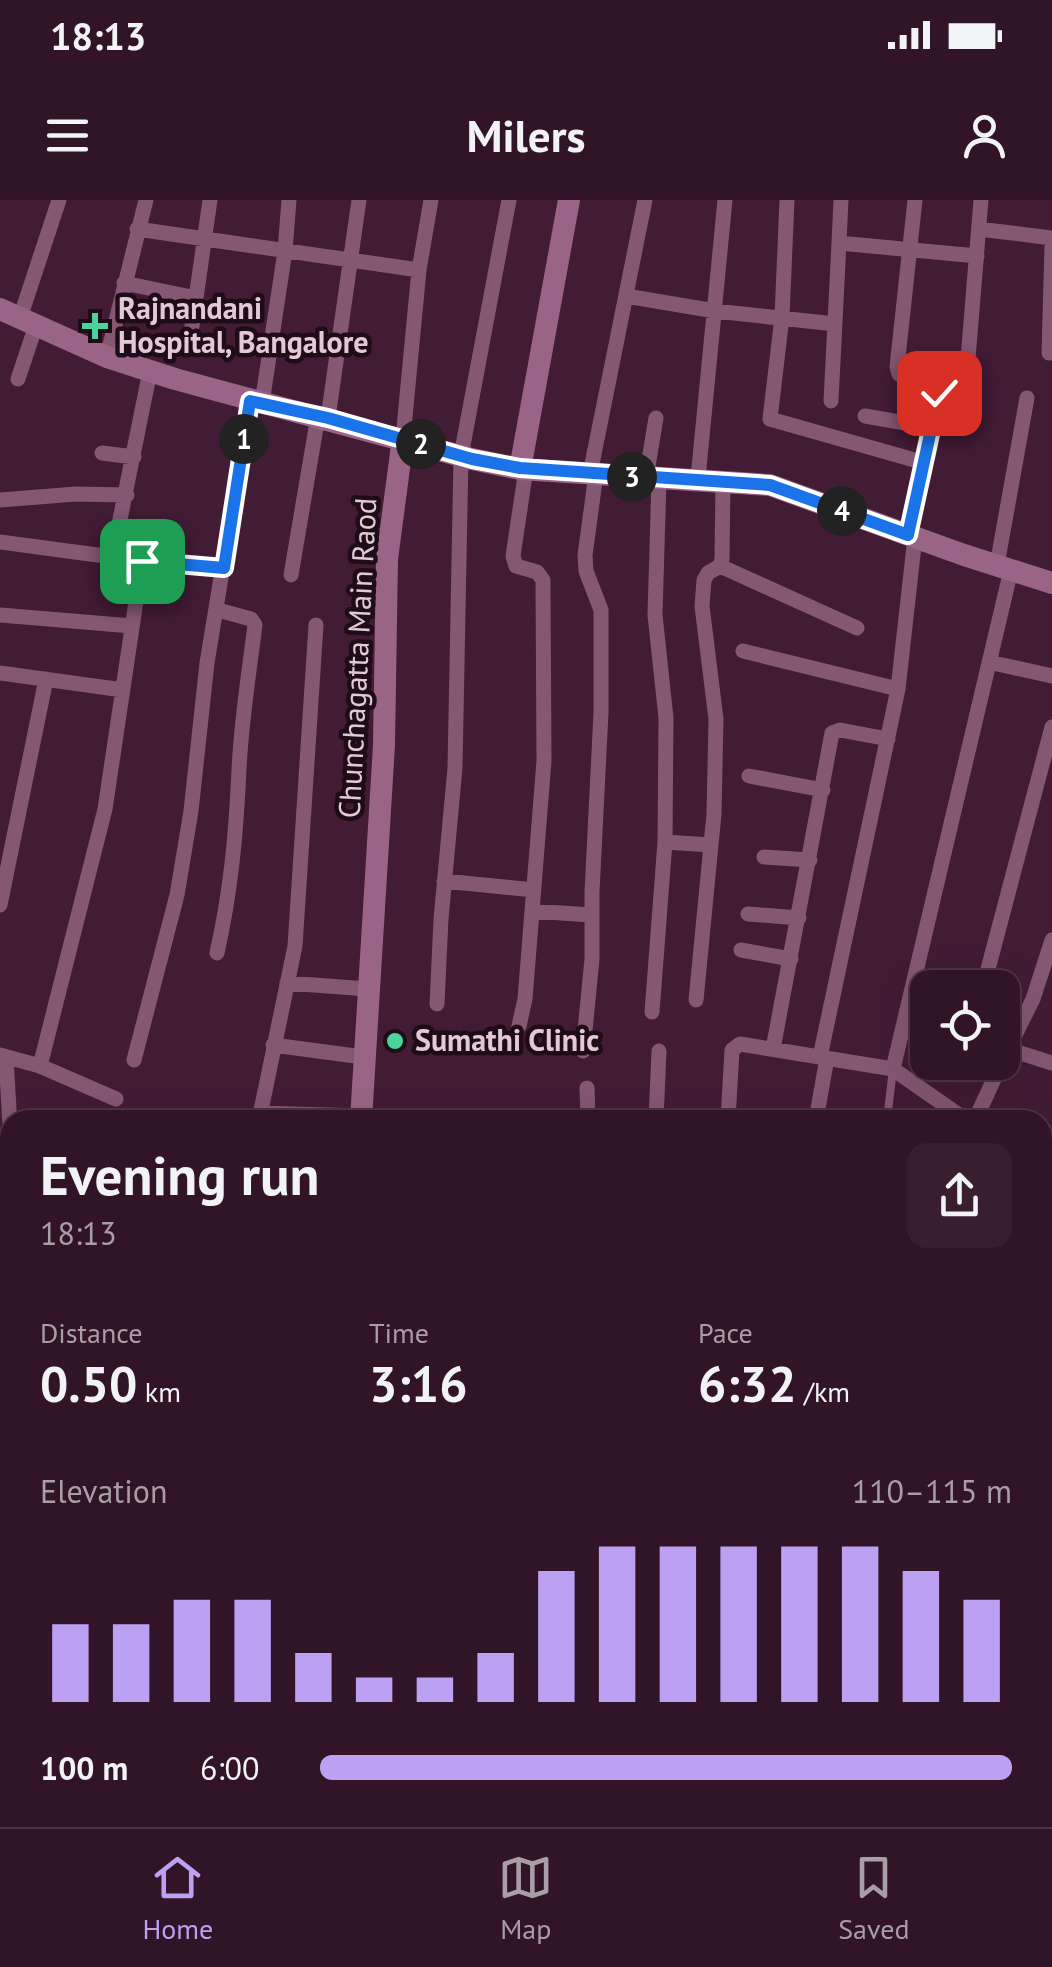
<!DOCTYPE html>
<html lang="en">
<head>
<meta charset="utf-8">
<style>
  :root { --surface:#321428; --page:#3a1d30; --text:#f1f3f6; --muted:#a89ea8; --line:#4d3345; --accent:#bca0f2 }
  body { margin:0; font-family:"PT Sans",sans-serif; background:var(--page); color:var(--text); height:100vh; display:flex; flex-direction:column; font-size:38px; white-space:nowrap }
  * { box-sizing:border-box; margin:0 }
  p { font-size:32px; color:var(--muted) }
  .icon { flex:none; width:55px; height:55px; fill:none; stroke:currentColor; stroke-width:2; stroke-linecap:round; stroke-linejoin:round }
  .map { position:relative; flex:1; overflow:hidden }
  .drawer { position:absolute; left:0px; top:910px; width:1052px; height:718px; display:flex; flex-direction:column; background:var(--surface); border-radius:30px 30px 0 0; box-shadow:0 10px 40px #0002,0 0 0 2px var(--line) }
  .drawer>* { flex:none }
  .tools { position:absolute; left:910px; top:770px; display:grid; gap:20px }
  .tools a { display:grid; place-items:center; width:110px; height:110px; border-radius:20px; background:var(--surface); box-shadow:0 10px 40px #0002,0 0 0 2px var(--line); font-size:50px }
  .pin { position:absolute; display:grid; place-items:center; width:85px; height:85px; color:#fff; margin:-42px; border-radius:20px; box-shadow:0 5px 15px #0006 }
  .km { position:absolute; width:50px; height:50px; margin:-25px; border-radius:50%; background:#222; color:#fff; font-size:28px; line-height:50px; text-align:center }
  .round { display:grid; place-items:center; flex:none; width:105px; height:105px; border-radius:20px; background:var(--page) }
  .head { display:flex; align-items:center; justify-content:space-between; height:170px; padding:0 40px }
  h1 { font-size:55px; font-weight:600; line-height:75px }
  .metrics { display:grid; grid-template-columns:repeat(3,1fr); gap:15px; height:170px; padding:10px 40px }
  .metrics div { display:grid; align-content:center }
  .metrics b { font-size:50px; font-weight:600 }
  .metrics small { font-size:28px; font-weight:400 }
  .metrics p { font-size:28px }
  .chart { height:280px; padding:20px 40px }
  .chart p { display:flex; justify-content:space-between }
  .chart svg { width:100%; height:180px; margin-top:10px; stroke:var(--accent); stroke-width:6 }
  ul { padding:0 40px; list-style:none; font-size:32px }
  li { display:grid; grid-template-columns:160px 120px 1fr; align-items:center; height:75px }
  li i { height:25px; border-radius:12px; background:var(--accent) }
  .status { display:flex; justify-content:space-between; align-items:center; height:70px; padding:0 50px; background:var(--surface); direction:ltr }
  .status svg { height:28px; fill:currentColor }
  header { display:flex; justify-content:space-between; align-items:center; height:130px; padding:0 40px; background:var(--surface); font-size:45px; font-weight:600 }
  .tabs { display:flex; justify-content:space-around; align-items:center; height:140px; border-top:2px solid var(--line); background:var(--surface); font-size:28px; color:var(--muted) }
  .tabs a { display:grid; justify-items:center; gap:5px }
  .tabs .on { color:var(--accent) }
  .map>svg:first-child { display:block }
  .water { fill:#001a0f; stroke:#444e4b; stroke-width:2.5 }
  .lines { fill:none; stroke-linecap:round; stroke-linejoin:round }
  .lane { stroke:#845773; stroke-width:8 }
  .street { stroke:#845773; stroke-width:15 }
  .secondary { stroke:#996485; stroke-width:22 }
  .route-casing { stroke:#fff; stroke-width:20 }
  .route { stroke:#1a73e8; stroke-width:12 }
  .poi-dot { fill:#4ad49c; stroke:#1e0d18; stroke-width:4 }
  .labels { text-anchor:middle; stroke-width:9; stroke-linejoin:round; paint-order:stroke }
  .poi-label { font-size:30px; font-weight:bold; fill:#e3c9d8; stroke:#1e0d18; text-anchor:start }
  .street-label { font-size:30px; fill:#e3c9d8; stroke:#1e0d18 }
</style>
</head>
<body>
<div class="status"><b>18:13</b><svg viewBox="0 0 49 12"><path d="M0 12V9h3v3zM5 12V6h3v6zM10 12V3h3v9zM15 12V0h3v12zM26 1h20v11H26zM47 4h2v5h-2z"/></svg></div>
<header><svg class="icon" aria-label="menu" viewBox="0 0 24 24"><path d="M4 6h16M4 12h16M4 18h16"/></svg>Milers<svg class="icon" aria-label="person" viewBox="0 0 24 24"><circle cx="12" cy="8" r="4"/><path d="M4 21q1-7 8-7t8 7"/></svg></header>
<div class="map">
<svg width="1052" height="1627" viewBox="0 0 1052 1627">
  <rect width="100%" height="100%" fill="#421b35"/>
  <path class="water" d="M1043,1244L1052,1250V1467L1043,1469Z
    M317,1618H610L583,1627H309Z"/>
  <g class="lines">
    <path class="lane" d="M887,920L893,869"/>
    <path class="street" d="M787,0L782,117L770,219L925,263
      M915,0L897,167L899,174C915,188 941,184 961,179L967,171L981,0
      M137,29L419,70
      M979,29L1052,38
      M839,43L841,0
      M124,83L196,98
      M626,96L715,111L835,124
      M20,118L59,0
      M189,147L210,0
      M1049,153L1052,46
      M107,157L146,0
      M18,179L36,125
      M831,201L839,43L977,56
      M262,203L285,51L289,0
      M865,216L934,228
      M328,218L359,0
      M403,238L419,70L431,0
      M102,253L134,257
      M590,274L645,0
      M646,278L656,218
      M698,278L725,0
      M0,300L76,294L127,295
      M908,335L941,184
      M0,342L142,361L105,609L40,866L0,855
      M116,356L114,349L150,171
      M141,360L224,367
      M997,365L1027,198
      M720,366L857,428
      M291,375L318,216
      M0,415L132,426
      M743,451L898,489
      M989,462L1052,476
      M0,473L123,490
      M749,576L823,590
      M665,642L711,645
      M764,657L810,660
      M444,681L534,690
      M0,705L46,479
      M532,711L591,715
      M748,714L799,718
      M741,750L791,759
      M217,753C231,690 236,635 239,570C241,522 249,473 255,425L251,419L218,410
      M287,783L368,789
      M983,788L1052,527
      M696,800L714,614L716,519L702,406L704,380L708,373L720,366L722,359L723,281
      M437,804L441,719L455,568L461,256L509,0
      M652,812L665,642L666,518L655,415L659,279
      M519,826L525,799L544,561L543,380L537,372L516,366L513,356L526,269
      M273,845L363,857
      M773,849L832,533L840,530L888,539
      M1008,849L1052,863
      M583,851L592,759V692L601,513V410L586,371L585,355L596,274
      M6,857L10,926
      M820,857L898,489L915,337
      M134,860L177,695L191,611L207,463L250,201
      M1002,861L1033,799L1052,740
      M40,866L116,899
      M893,869L1011,370
      M587,888L588,920
      M259,913L361,916
      M259,920L295,746L316,425
      M656,920L659,851
      M728,920L732,850L740,844L893,869L966,920
      M816,920L827,858
      M975,920L1002,862
      M1042,939L1052,942
      M0,954L10,956
      M1042,1021L1052,1025
      M1042,1188L1052,1165
      M0,1208L10,1210
      M0,1265L10,1267
      M0,1318L10,1320
      M0,1490L10,1489
      M0,1557H10
      M1010,1618L1011,1627"/>
    <path class="secondary" d="M0,109L107,157L175,179L472,259L520,269L770,285L964,355L1052,383
      M520,269L569,0
      M361,920L384,545L387,359L403,238
      M0,1367L10,1366
      M204,1627L206,1618"/>
  </g>
  <g class="lines">
    <g class="route-casing">
      <path id="route" d="M142,361L224,368L250,201L328,218L472,259L520,268L770,285L908,335L939,193"/>
    </g>
    <use href="#route" class="route"/>
  </g>
  <g class="poi-dot">
    <path d="M90 111h10v10h10v10h-10v10h-10v-10h-10v-10h10z"/>
    <circle cx="395" cy="841" r="10"/>
  </g>
  <g class="labels">
    <g class="poi-label">
      <text x="118" y="119">Rajnandani<tspan x="118" dy="34">Hospital, Bangalore</tspan></text>
      <text x="415" y="851">Sumathi Clinic</text>
    </g>
    <g class="street-label">
      <text transform="translate(358 458) rotate(-87)" y="10">Chunchagatta Main Raod</text>
    </g>
  </g>
</svg>
<div class="tools">
<a><svg class="icon" aria-label="locate" viewBox="0 0 24 24"><circle cx="12" cy="12" r="6"/><path d="M12 2v4M12 18v4M2 12h4M18 12h4"/></svg></a>
</div>
<div class="pin" style="left:142px;top:361px;background:#1e9e55"><svg class="icon" aria-label="arrive" viewBox="0 0 24 24"><path d="M6 21V4h12l-3 4 3 4H6"/></svg></div>
<div class="pin" style="left:939px;top:193px;background:#d93025"><svg class="icon" aria-label="check" viewBox="0 0 24 24"><path d="M5 12l5 5 9-10"/></svg></div>
<b class="km" style="left:244px;top:239px">1</b>
<b class="km" style="left:421px;top:244px">2</b>
<b class="km" style="left:632px;top:277px">3</b>
<b class="km" style="left:842px;top:311px">4</b>
<section class="drawer">
<div class="head"><div><h1>Evening run</h1><p>18:13</p></div><a class="round"><svg class="icon" aria-label="share" viewBox="0 0 24 24"><path d="M12 15V3M7 8l5-5 5 5M5 13v7h14v-7"/></svg></a></div>
<div class="metrics">
<div><p>Distance</p><b>0.50<small> km</small></b></div>
<div><p>Time</p><b>3:16</b></div>
<div><p>Pace</p><b>6:32<small> /km</small></b></div>
</div>
<div class="chart"><p><span>Elevation</span>110–115 m</p>
<svg viewBox="0 0 160 44" preserveAspectRatio="none"><path d="M5 44V25M15 44V25M25 44V19M35 44V19M45 44V32M55 44V38M65 44V38M75 44V32M85 44V12M95 44V6M105 44V6M115 44V6M125 44V6M135 44V6M145 44V12M155 44V19"/></svg>
</div>
<ul>
<li><b>100 m</b>6:00<i style="width:100%"></i></li>
</ul>
</section>
</div>
<nav class="tabs">
<a class="on"><svg class="icon" aria-label="home" viewBox="0 0 24 24"><path d="M3 11l9-7 9 7M6 9v11h12V9"/></svg>Home</a>
<a><svg class="icon" aria-label="map" viewBox="0 0 24 24"><path d="M3 6l6-2 6 2 6-2v14l-6 2-6-2-6 2zM9 4v14M15 6v14"/></svg>Map</a>
<a><svg class="icon" aria-label="saved" viewBox="0 0 24 24"><path d="M7 4h10v16l-5-4-5 4z"/></svg>Saved</a>
</nav>
</body>
</html>
